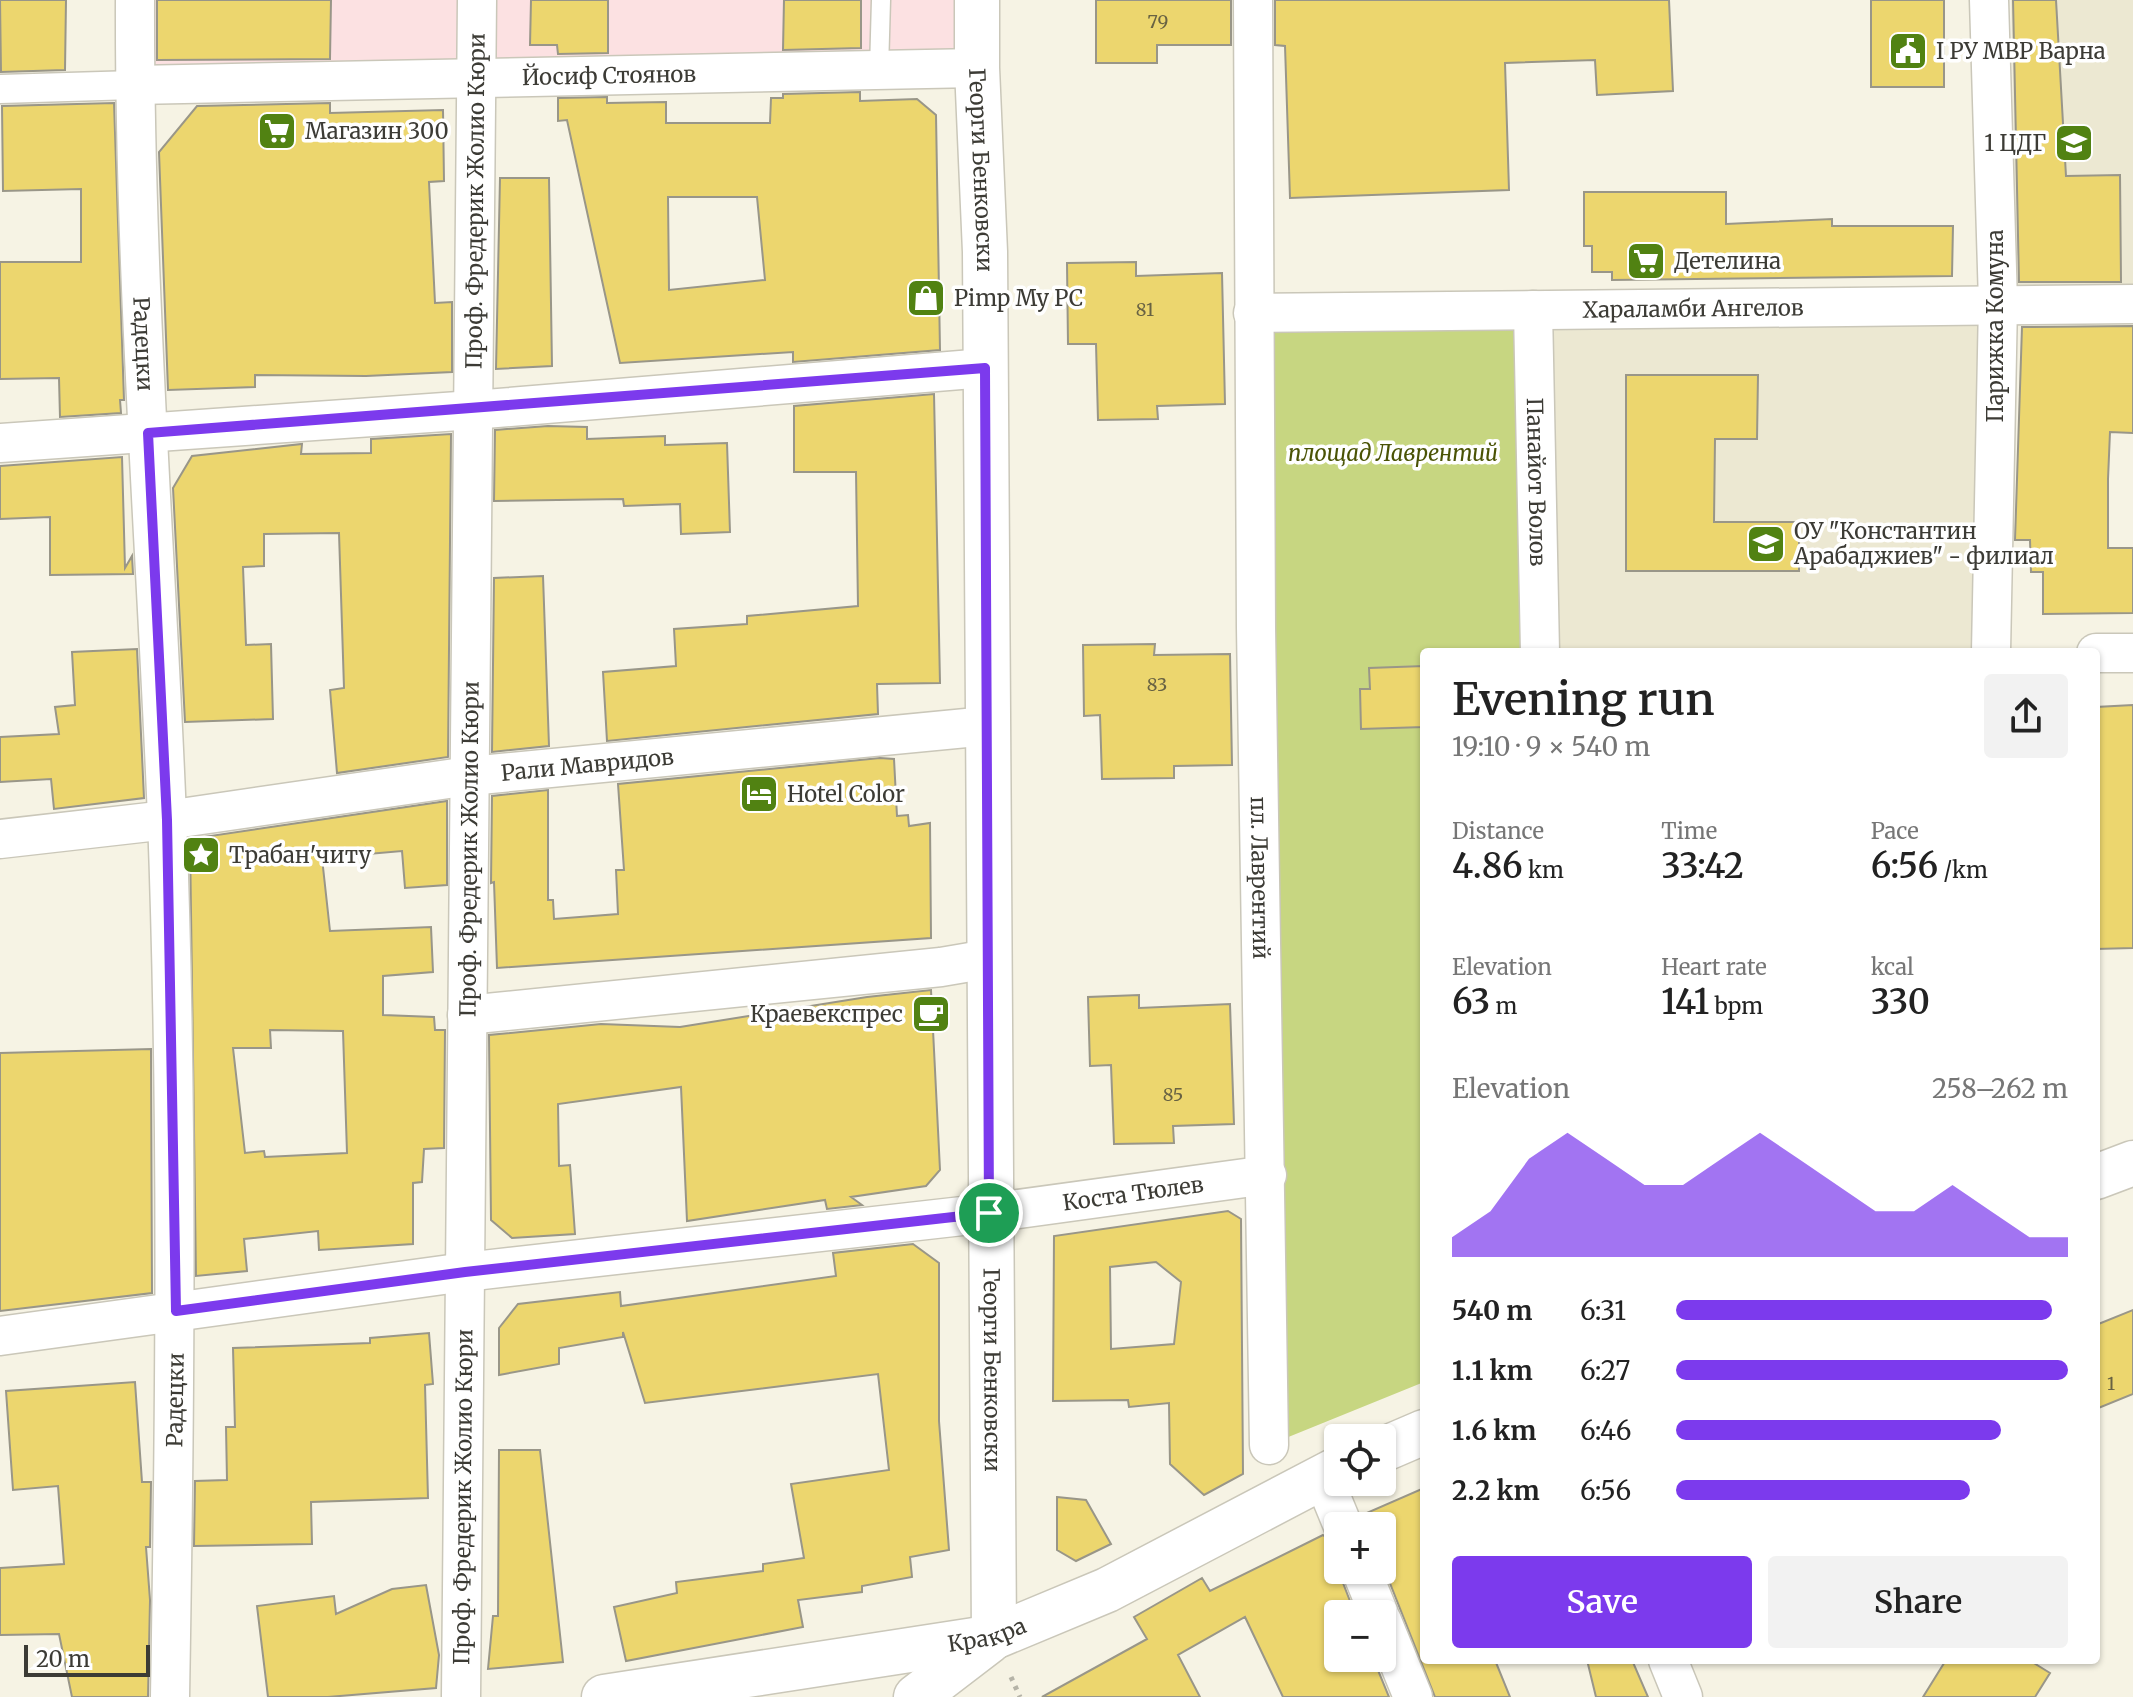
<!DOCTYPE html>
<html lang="en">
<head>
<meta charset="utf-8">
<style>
  :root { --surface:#fff; --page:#f2f2f2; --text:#222; --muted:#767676; --accent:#7c3aed }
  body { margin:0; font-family:Merriweather,serif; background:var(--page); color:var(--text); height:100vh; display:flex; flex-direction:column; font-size:30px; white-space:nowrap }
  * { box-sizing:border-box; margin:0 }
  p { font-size:26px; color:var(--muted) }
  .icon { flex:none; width:44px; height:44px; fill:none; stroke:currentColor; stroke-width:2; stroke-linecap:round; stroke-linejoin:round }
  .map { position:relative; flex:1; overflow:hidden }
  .sheet { position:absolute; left:1420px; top:648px; width:680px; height:1016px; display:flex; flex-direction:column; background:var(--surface); border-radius:8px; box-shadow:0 2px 6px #0004 }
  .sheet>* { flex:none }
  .buttons { position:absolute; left:1324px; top:1424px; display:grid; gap:16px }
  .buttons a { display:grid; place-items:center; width:72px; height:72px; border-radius:8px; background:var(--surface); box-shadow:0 2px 6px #0004; font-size:40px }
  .scale { position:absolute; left:24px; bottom:20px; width:126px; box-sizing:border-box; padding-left:8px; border:4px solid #3c3b35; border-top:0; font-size:22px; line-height:28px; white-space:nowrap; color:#3c3b35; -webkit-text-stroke:6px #fff; paint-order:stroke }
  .pin { position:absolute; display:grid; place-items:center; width:68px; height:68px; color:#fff; margin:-34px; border:4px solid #fff; border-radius:50%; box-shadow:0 2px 8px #0007 }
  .round { display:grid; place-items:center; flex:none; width:84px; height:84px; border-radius:8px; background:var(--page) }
  .head { display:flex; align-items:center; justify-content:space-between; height:136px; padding:0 32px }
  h1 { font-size:44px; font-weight:600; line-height:60px }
  .figures { display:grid; grid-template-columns:repeat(3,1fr); gap:12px; height:136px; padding:8px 32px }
  .figures div { display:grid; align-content:center }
  .figures b { font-size:34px; font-weight:600 }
  .figures small { font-size:22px; font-weight:400 }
  .figures p { font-size:22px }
  .chart { height:224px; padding:16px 32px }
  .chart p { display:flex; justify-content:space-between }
  .chart svg { width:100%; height:144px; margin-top:8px; fill:var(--accent); opacity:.7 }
  .button { display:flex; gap:16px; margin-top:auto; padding:16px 32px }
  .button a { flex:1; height:92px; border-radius:8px; background:var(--accent); color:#fff; font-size:32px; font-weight:600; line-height:92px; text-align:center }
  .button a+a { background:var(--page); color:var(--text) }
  ul { padding:0 32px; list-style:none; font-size:26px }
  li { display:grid; grid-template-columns:128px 96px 1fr; align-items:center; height:60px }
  li i { height:20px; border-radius:10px; background:var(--accent) }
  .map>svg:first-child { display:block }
  .commercial { fill:#fce1e2 }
  .built { fill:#ece8d2 }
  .green { fill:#c7d681 }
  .building { fill:#ecd66e; stroke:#999688; stroke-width:2; fill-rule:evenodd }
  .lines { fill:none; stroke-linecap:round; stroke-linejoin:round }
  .service-casing { stroke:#cac7b9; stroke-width:21 }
  .pedestrian-casing { stroke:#cac7b9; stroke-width:31 }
  .minor-casing { stroke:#cac7b9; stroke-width:41 }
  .tertiary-casing { stroke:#cac7b9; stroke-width:47 }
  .path { stroke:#b5b3a7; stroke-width:5; stroke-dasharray:4 6; stroke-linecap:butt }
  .service { stroke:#fff; stroke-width:18 }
  .pedestrian { stroke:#fff; stroke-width:28 }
  .minor { stroke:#fff; stroke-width:38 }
  .tertiary { stroke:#fff; stroke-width:44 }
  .route-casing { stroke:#fff; stroke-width:16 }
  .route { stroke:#7c3aed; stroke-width:10 }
  .labels { text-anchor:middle; stroke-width:7; stroke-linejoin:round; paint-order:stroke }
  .number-label { font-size:18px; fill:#686243 }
  .poi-label { font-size:22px; fill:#3c3b35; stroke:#fff; text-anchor:start }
  .street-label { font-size:22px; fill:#3c3b35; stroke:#fff }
  .park-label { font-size:22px; font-style:italic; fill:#4a5305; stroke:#fff }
</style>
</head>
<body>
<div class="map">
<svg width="2133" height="1697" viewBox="0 0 2133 1697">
  <rect width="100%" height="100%" fill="#f6f3e4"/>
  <path class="commercial" d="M135,0H977V68L135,85Z"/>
  <path class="built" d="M2011,0H2133V287L2017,286Z
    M1998,303L1991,652H1540L1533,310Z"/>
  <path class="green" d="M1262,323H1521L1527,652H1424V1382L1281,1440Z"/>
  <path class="building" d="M0,0H66L65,70L1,72Z
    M157,0H331L330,59L157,60Z
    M531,0H608V53L558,54L557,45H530Z
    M784,0H861V48L783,50Z
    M1096,0H1231V45H1157V63H1096Z
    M1275,0H1669L1673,91L1597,95L1595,60L1505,63L1509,190L1290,198L1285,46L1275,45Z
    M1871,0H1944V87H1871Z
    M2013,0H2056L2066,176L2120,175L2121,282H2019Z
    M860,92V101L917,99L936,115L940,350L793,362V352L620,363L567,120L558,121V98L607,97V103L666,102V123H770L771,98H783V94ZM668,197H757L765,280L669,290Z
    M114,103L124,400H120L121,413L60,417L59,378L0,379V262H81V189L3,191L2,106Z
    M330,103V113L443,110L444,181L429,182L435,303L452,302V372L366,376L255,375V387L168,390L159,152L197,106Z
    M500,178H549L552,366L496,369Z
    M1584,192H1726V224L1832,219V226H1953L1952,276L1612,280V272H1592V246H1584Z
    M1136,262V276L1222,273L1225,404L1157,406L1158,419L1098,420L1096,344H1068L1067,263Z
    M2133,326V433L2110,432L2108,479V548H2133V613L2043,614V572H2031L2030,540H2015L2022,327Z
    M1626,375H1758L1757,439H1715L1714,522H1799V571H1626Z
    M934,394L940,683L877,684L878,714L607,741L603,672L676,666L674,629L747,624V616L858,606L856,472H794V406Z
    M548,426L587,427V439L665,436V445L727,443L730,532L681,534L680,504L624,506L623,499L494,501L495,430Z
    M451,434L448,757L337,773L330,690L344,688L339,533L264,534V566L243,567L246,645L271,644L273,719L185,722L173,488L192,456L302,444L301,454L371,453V439Z
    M122,457L125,568L132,556L133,574L50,575V517L0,519V466Z
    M543,576L549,746L492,752L494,578Z
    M1155,644L1154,655L1230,654L1232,765L1174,766V778L1102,779L1100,715L1084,716L1083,645Z
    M137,649L144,798L54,809L51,779L0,782V737L59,734L55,707L75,705L72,652Z
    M1424,666V727L1361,729L1360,689H1370L1369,668Z
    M2133,705V948L2096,949V707Z
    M880,758L894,759L897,816L908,815L909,826L930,823L931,938L497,968L494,882L491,883L492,796L548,790V900H553L554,919L618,914L616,870H624L618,784Z
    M447,801V885L405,888L402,851L322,858L330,931L431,927L433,972L383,976V1015L434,1017L435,1030H445L444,1148L424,1149L422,1182L413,1183V1244L319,1250L318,1231L244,1239L247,1271L196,1276L190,839ZM270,1030L343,1031L347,1153L265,1157L264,1151L245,1153L233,1048H271Z
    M931,990L940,1170L926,1186L851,1197L862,1205L827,1209L825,1200L687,1221L681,1087L558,1104L559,1166L570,1165L575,1234L512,1238L491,1220L489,1035L601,1024L680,1027L867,997Z
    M1139,995V1008L1230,1004L1234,1124L1173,1126L1174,1143L1114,1144L1111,1065L1090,1066L1088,997Z
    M151,1049L152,1293L0,1311V1053Z
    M1228,1211L1241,1219L1243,1474L1204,1495L1170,1464L1169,1403L1129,1407L1128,1400L1053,1401L1054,1236ZM1156,1262L1181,1282L1174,1344L1111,1349L1110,1267Z
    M913,1244L939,1263V1421L949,1550L910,1557L912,1577L862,1586V1592L798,1600L803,1627L626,1661L614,1607L677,1593L676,1582L763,1571V1564L804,1558L791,1484L889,1470L878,1374L645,1403L623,1332V1337L559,1348V1364L499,1375V1328L518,1304L620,1292L621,1306L836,1276L833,1253Z
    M2133,1310V1394L2096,1409V1325Z
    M429,1333L433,1384L425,1385L428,1498L311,1502L312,1544L194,1546L195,1481L227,1480L226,1427H235L233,1348L370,1343V1338Z
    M135,1382L142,1482H151L150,1547H146L150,1600L148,1697H72L59,1634L0,1635V1568L64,1564L58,1486L13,1490L6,1391Z
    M499,1450H540L563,1662L488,1669L493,1616H498Z
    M1424,1488V1660H1495L1510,1697H1435L1382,1563V1526H1365L1362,1515Z
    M1057,1497L1086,1500L1111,1544L1076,1561L1057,1550Z
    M1323,1535L1338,1547V1570L1355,1614H1338V1658H1373L1389,1697H1283L1245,1617L1178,1655L1200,1697H1042L1147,1639L1134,1617L1202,1578L1210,1591Z
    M426,1585L439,1655L436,1688L328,1697H268L257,1606L334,1596L336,1614L392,1589Z
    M1587,1660H1632L1648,1697H1596Z
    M1946,1660H2029L2050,1673L2035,1697H1923Z"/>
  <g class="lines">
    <g class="service-casing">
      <path id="service" d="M879,70L881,0"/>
    </g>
    <g class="pedestrian-casing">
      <path id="pedestrian" d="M0,89L135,85"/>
    </g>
    <g class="minor-casing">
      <g id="minor">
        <path id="s1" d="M135,0C134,273 156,546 167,818C178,1111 175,1404 170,1697"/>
        <path id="s2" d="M1253,0L1256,628L1269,1445"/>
        <path d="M1989,0L1998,303L1991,652"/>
        <path id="s3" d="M135,85L977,68"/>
        <path id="s4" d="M1533,310L1540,652"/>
        <path id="s5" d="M1253,313L2133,304"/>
        <path d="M0,443L473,410L985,368"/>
        <path d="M2096,653H2133"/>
        <path id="s6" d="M0,839L167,820L469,776L987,726"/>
        <path d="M467,1015L941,967L988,959"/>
        <path id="s7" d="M0,1336L465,1272L989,1213L1267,1175"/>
        <path d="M1322,1475L1343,1526"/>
        <path d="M1361,1570L1379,1614"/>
        <path d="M1382,1621L1413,1697"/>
        <path d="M1668,1660L1683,1697"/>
        <path id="s8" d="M461,1697L477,0"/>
      </g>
    </g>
    <g class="tertiary-casing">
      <g id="tertiary">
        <path id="s9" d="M977,0V68L985,252L994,1637"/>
        <path d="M2096,1177L2133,1163"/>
        <path d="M1382,1450L1424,1432"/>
        <path id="s10" d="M604,1697L994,1637L1107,1590L1338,1469"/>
        <path d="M916,1697L989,1641"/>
      </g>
    </g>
    <path class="path" d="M1011,1677L1020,1697"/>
    <use href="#service" class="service"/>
    <use href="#pedestrian" class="pedestrian"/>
    <use href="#minor" class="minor"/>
    <use href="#tertiary" class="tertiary"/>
  </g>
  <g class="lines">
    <g class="route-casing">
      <path id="route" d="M985,368L989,1213L465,1272L176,1311L167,820L148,433Z"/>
    </g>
    <use href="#route" class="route"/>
  </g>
  <defs>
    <g id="civic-square" transform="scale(2)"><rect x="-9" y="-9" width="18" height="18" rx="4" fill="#518212" stroke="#fff"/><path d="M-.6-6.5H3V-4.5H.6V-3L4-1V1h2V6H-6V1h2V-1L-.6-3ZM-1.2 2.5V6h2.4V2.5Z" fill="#fff"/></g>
    <g id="supermarket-square" transform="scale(2)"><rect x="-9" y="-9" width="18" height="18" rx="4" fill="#518212" stroke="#fff"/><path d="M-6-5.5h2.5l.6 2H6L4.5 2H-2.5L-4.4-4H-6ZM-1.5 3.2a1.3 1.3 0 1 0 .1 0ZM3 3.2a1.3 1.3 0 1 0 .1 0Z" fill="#fff"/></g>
    <g id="school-square" transform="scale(2)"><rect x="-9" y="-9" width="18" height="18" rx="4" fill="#518212" stroke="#fff"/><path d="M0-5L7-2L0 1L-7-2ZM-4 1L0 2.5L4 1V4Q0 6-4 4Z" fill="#fff"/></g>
    <g id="shop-square" transform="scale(2)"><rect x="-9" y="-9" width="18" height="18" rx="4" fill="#518212" stroke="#fff"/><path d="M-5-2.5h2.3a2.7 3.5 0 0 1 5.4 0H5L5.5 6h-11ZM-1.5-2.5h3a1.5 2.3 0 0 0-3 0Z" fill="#fff"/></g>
    <g id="hotel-square" transform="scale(2)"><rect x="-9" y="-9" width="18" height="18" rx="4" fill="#518212" stroke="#fff"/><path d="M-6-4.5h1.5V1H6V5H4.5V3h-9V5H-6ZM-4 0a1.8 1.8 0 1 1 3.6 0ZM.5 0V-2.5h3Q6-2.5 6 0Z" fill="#fff"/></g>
    <g id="sight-square" transform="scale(2)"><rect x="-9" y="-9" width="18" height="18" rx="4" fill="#518212" stroke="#fff"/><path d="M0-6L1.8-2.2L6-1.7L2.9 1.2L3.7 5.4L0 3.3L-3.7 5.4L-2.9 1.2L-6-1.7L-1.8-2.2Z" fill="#fff"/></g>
    <g id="cafe-square" transform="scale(2)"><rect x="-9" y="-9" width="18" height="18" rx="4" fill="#518212" stroke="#fff"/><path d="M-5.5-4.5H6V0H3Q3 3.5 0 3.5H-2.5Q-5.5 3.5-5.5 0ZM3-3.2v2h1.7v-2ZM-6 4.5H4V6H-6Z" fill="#fff"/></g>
  </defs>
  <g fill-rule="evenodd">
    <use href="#civic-square" x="1908" y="51"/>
    <use href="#supermarket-square" x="277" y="131"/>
    <use href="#school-square" x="2074" y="143"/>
    <use href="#supermarket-square" x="1646" y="261"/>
    <use href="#shop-square" x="926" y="298"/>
    <use href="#school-square" x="1766" y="544"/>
    <use href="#hotel-square" x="759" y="794"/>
    <use href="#sight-square" x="201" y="855"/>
    <use href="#cafe-square" x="931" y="1014"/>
  </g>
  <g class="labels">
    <g class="number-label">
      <text x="1158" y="28">79</text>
      <text x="1145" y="316">81</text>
      <text x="1157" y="691">83</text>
      <text x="1173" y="1101">85</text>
      <text x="2111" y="1390">1</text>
    </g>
    <g class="poi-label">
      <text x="1936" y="59">I РУ МВР Варна</text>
      <text x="305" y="139">Магазин 300</text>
      <text x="2046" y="151" text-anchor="end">1 ЦДГ</text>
      <text x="1674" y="269">Детелина</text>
      <text x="954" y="306">Pimp My PC</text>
      <text x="1794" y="539">ОУ "Константин<tspan x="1794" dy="25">Арабаджиев" - филиал</tspan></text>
      <text x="787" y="802">Hotel Color</text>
      <text x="229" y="863">Трабан'читу</text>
      <text x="903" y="1022" text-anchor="end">Краевекспрес</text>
    </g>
    <g class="street-label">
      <text dy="8" stroke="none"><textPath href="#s3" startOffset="474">Йосиф Стоянов</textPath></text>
      <text dy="8" stroke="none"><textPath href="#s9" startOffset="170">Георги Бенковски</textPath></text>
      <text dy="8" stroke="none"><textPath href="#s8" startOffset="1496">Проф. Фредерик Жолио Кюри</textPath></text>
      <text dy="8" stroke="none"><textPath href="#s5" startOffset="440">Хараламби Ангелов</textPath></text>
      <text transform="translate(1995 326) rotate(-90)" y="8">Парижка Комуна</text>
      <text dy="8" stroke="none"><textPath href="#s1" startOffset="344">Радецки</textPath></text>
      <text dy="8" stroke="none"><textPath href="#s4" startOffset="172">Панайот Волов</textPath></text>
      <text dy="8" stroke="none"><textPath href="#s6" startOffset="592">Рали Мавридов</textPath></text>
      <text dy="8" stroke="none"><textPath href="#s8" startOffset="848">Проф. Фредерик Жолио Кюри</textPath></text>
      <text dy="8" stroke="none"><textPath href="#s2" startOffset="878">пл. Лаврентий</textPath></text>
      <text dy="8" stroke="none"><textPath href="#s7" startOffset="1142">Коста Тюлев</textPath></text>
      <text dy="8" stroke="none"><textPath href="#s9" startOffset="1370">Георги Бенковски</textPath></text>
      <text transform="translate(175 1400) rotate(-89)" y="8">Радецки</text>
      <text dy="8" stroke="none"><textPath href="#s8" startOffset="200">Проф. Фредерик Жолио Кюри</textPath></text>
      <text dy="8" stroke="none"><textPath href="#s10" startOffset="388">Кракра</textPath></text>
    </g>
    <g class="park-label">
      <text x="1393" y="461">площад Лаврентий</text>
    </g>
  </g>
</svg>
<div class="buttons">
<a><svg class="icon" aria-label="locate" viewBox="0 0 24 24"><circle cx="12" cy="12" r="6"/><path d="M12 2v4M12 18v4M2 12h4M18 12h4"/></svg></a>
<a>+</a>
<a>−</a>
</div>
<div class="scale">20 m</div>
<div class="pin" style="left:989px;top:1213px;background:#1e9e55"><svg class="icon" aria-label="arrive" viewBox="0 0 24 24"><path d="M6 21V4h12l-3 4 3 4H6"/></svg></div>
<section class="sheet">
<div class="head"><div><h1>Evening run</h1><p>19:10 · 9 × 540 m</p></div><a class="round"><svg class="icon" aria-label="share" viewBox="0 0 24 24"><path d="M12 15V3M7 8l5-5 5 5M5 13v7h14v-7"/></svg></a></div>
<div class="figures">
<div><p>Distance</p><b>4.86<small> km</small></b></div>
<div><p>Time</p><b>33:42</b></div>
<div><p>Pace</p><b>6:56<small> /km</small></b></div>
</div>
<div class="figures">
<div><p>Elevation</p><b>63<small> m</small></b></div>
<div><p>Heart rate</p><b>141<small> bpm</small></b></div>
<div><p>kcal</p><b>330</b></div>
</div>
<div class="chart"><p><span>Elevation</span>258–262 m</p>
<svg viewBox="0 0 160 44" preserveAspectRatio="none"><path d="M0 44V38L10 30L20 14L30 6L40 14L50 22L60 22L70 14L80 6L90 14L100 22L110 30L120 30L130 22L140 30L150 38L160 38V44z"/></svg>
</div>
<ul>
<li><b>540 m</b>6:31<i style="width:96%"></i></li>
<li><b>1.1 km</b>6:27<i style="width:100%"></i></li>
<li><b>1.6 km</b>6:46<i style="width:83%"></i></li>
<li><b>2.2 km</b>6:56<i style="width:75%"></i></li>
</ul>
<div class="button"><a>Save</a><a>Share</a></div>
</section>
</div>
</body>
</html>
